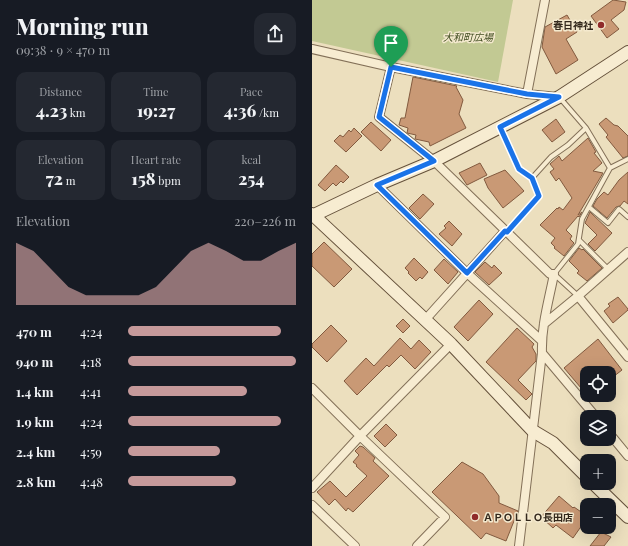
<!DOCTYPE html>
<html lang="en">
<head>
<meta charset="utf-8">
<style>
  :root { --surface:#171b24; --page:#242831; --text:#f1f3f6; --muted:#9ea1a6; --accent:#c5999a }
  body { margin:0; font-family:"Playfair Display","Noto Sans JP",serif; background:var(--page); color:var(--text); height:100vh; display:flex; flex-direction:column; font-size:15px; white-space:nowrap }
  * { box-sizing:border-box; margin:0 }
  p { font-size:13px; color:var(--muted) }
  .icon { flex:none; width:22px; height:22px; fill:none; stroke:currentColor; stroke-width:2; stroke-linecap:round; stroke-linejoin:round }
  .map { position:relative; flex:1; overflow:hidden }
  .side { display:flex; flex-direction:column; background:var(--surface); width:312px }
  .side>* { flex:none }
  .tools { position:absolute; left:268px; top:366px; display:grid; gap:8px }
  .tools a { display:grid; place-items:center; width:36px; height:36px; border-radius:8px; background:var(--surface); box-shadow:0 4px 16px #0002; font-size:20px }
  .pin { position:absolute; display:grid; place-items:center; width:34px; height:34px; color:#fff; margin:-41px -17px; border-radius:50% 50% 50% 0; rotate:-45deg; box-shadow:0 0 4px #0007 }
  .pin .icon { rotate:45deg }
  .round { display:grid; place-items:center; flex:none; width:42px; height:42px; border-radius:12px; background:var(--page) }
  .overview { display:flex; align-items:center; justify-content:space-between; height:68px; padding:0 16px }
  h1 { font-size:22px; font-weight:800; line-height:30px }
  .figures { display:grid; grid-template-columns:repeat(3,1fr); gap:6px; height:68px; padding:4px 16px }
  .figures div { display:grid; align-content:center; border-radius:10px; background:var(--page); text-align:center }
  .figures b { font-size:17px; font-weight:800 }
  .figures small { font-size:11px; font-weight:400 }
  .figures p { font-size:11px }
  .chart { height:112px; padding:8px 16px }
  .chart p { display:flex; justify-content:space-between }
  .chart svg { width:100%; height:72px; margin-top:4px; fill:var(--accent); opacity:.7 }
  ul { padding:0 16px; list-style:none; font-size:13px }
  li { display:grid; grid-template-columns:64px 48px 1fr; align-items:center; height:30px }
  li i { height:10px; border-radius:5px; background:var(--accent) }
  main { display:flex; flex:1; min-height:0 }
  .map>svg:first-child { display:block }
  .green { fill:#c2c993 }
  .building { fill:#c99975; stroke:#825a3f }
  .lines { fill:none; stroke-linecap:round; stroke-linejoin:round }
  .lane-casing { stroke:#837058; stroke-width:6 }
  .street-casing { stroke:#837058; stroke-width:10 }
  .secondary-casing { stroke:#65513b; stroke-width:14 }
  .lane { stroke:#f7ecd1; stroke-width:4 }
  .street { stroke:#f7ecd1; stroke-width:8 }
  .secondary { stroke:#f7ecd1; stroke-width:12 }
  .route-casing { stroke:#fff; stroke-width:8 }
  .route { stroke:#1a73e8; stroke-width:5 }
  .poi-dot { fill:#902b2a; stroke:#f4e9ce; stroke-width:1.5 }
  .labels { text-anchor:middle; stroke-width:3; stroke-linejoin:round; paint-order:stroke }
  .poi-label { font-size:10px; font-weight:bold; fill:#33281c; stroke:#f4e9ce; text-anchor:end }
  .park-label { font-size:10px; font-style:italic; fill:#434f23; stroke:#f4e9ce }
</style>
</head>
<body>
<main>
<section class="side">
<div class="overview"><div><h1>Morning run</h1><p>09:38 · 9 × 470 m</p></div><a class="round"><svg class="icon" aria-label="share" viewBox="0 0 24 24"><path d="M12 15V3M7 8l5-5 5 5M5 13v7h14v-7"/></svg></a></div>
<div class="figures">
<div><p>Distance</p><b>4.23<small> km</small></b></div>
<div><p>Time</p><b>19:27</b></div>
<div><p>Pace</p><b>4:36<small> /km</small></b></div>
</div>
<div class="figures">
<div><p>Elevation</p><b>72<small> m</small></b></div>
<div><p>Heart rate</p><b>158<small> bpm</small></b></div>
<div><p>kcal</p><b>254</b></div>
</div>
<div class="chart"><p><span>Elevation</span>220–226 m</p>
<svg viewBox="0 0 160 44" preserveAspectRatio="none"><path d="M0 44V6L10 11L20 22L30 33L40 38L50 38L60 38L70 38L80 33L90 22L100 11L110 6L120 11L130 17L140 17L150 11L160 6V44z"/></svg>
</div>
<ul>
<li><b>470 m</b>4:24<i style="width:91%"></i></li>
<li><b>940 m</b>4:18<i style="width:100%"></i></li>
<li><b>1.4 km</b>4:41<i style="width:71%"></i></li>
<li><b>1.9 km</b>4:24<i style="width:91%"></i></li>
<li><b>2.4 km</b>4:59<i style="width:55%"></i></li>
<li><b>2.8 km</b>4:48<i style="width:64%"></i></li>
</ul>
</section>
<div class="map">
<svg width="316" height="546" viewBox="0 0 316 546">
  <rect width="100%" height="100%" fill="#ecdfbe"/>
  <path class="green" d="M0,0H201L186,82L0,41Z"/>
  <path class="building" d="M301,0L314,2L312,10L299,20L307,29L295,38L279,16Z
    M255,15L265,32L254,39L266,60L244,74L230,47L233,27Z
    M101,77L145,86L144,87L151,100L147,114L154,128L118,146L117,142L103,139L104,135L95,133L96,128L87,125L89,118H93Z
    M294,118L302,125L306,126L316,136V156L311,158L294,137L296,135L287,124Z
    M244,119L253,132L240,142L230,130Z
    M59,122L79,140L69,151L49,132Z
    M42,128L50,136L34,152L22,141L28,135L31,137L37,130L39,132Z
    M276,138L284,152L282,153L290,163L281,171L291,173L266,215L270,212L267,217L266,216L254,230L260,236L258,239L262,243L252,256L242,248L243,247L239,243L243,238L228,225L245,208L246,209L247,207L251,210L260,198L247,178L244,181L238,172L242,169L238,164L247,156L250,161Z
    M168,163L175,175L155,185L147,173Z
    M24,165L37,177L31,183L29,181L24,186L21,183L13,191L6,185Z
    M193,170L212,191L191,208L176,188L172,179Z
    M316,172V204L312,201L308,206L304,207L295,218L281,206L285,199L292,192L296,195L307,180Z
    M111,194L122,204L108,219L97,208Z
    M278,212L300,233L283,251L276,244L285,235L273,223Z
    M137,221L150,234L140,246L127,234L134,228L132,226Z
    M12,242L40,269L22,287L0,266V254Z
    M267,248L270,250L271,249L290,268L275,281L265,273L267,271L257,261Z
    M102,258L116,272L110,279L108,277L104,281L96,273L97,272L93,268Z
    M132,259L146,272L136,284L122,270Z
    M173,262L180,268L182,265L190,273L177,285L163,272Z
    M306,297L316,309V310L301,323L292,311L298,306L296,304Z
    M167,300L181,314L156,341L142,327Z
    M91,319L98,326L91,333L84,326Z
    M19,325L35,341L15,362L0,347V344Z
    M205,328L222,344L220,347L224,354V361L206,380L220,394L214,400L174,362Z
    M88,338L99,349L107,340L119,352L103,369L89,355L77,367L75,365L45,395L32,381L54,358L62,366Z
    M286,339L310,370L297,380V373H275V395L252,368Z
    M74,424L85,435L73,447L62,436Z
    M48,446L51,447L63,458L61,461L77,476L41,512L36,508L34,511L23,499L17,505L5,492L18,481L34,497L55,476L44,466L45,465L41,462L47,455L43,451Z
    M150,462L171,474L187,496V503L206,511L194,541L174,533L169,539L120,492Z
    M247,496L261,508L262,507L275,516V518L261,538L244,525L241,528L229,517Z
    M289,532L299,537L292,546H278Z"/>
  <g class="lines">
    <g class="lane-casing">
      <path id="lane" d="M248,98L274,128L298,168
        M189,129L207,169L220,178
        M277,207L296,223L307,209L316,217
        M195,232L227,196L220,178L239,157L256,145L274,128
        M267,240L296,269
        M266,296L242,274L266,244L270,219L298,168L316,159"/>
    </g>
    <g class="street-casing">
      <path id="street" d="M0,49L79,67L215,94L246,97
        M79,67L67,117L122,161L238,274H242C237,300 229,326 230,353L207,546
        M215,94L233,0
        M65,185L155,273L230,341
        M266,296L316,357
        M113,320L193,231
        M232,324L266,296L316,252
        M230,353L284,417
        M0,388L48,436L133,517L105,546
        M297,433L316,456
        M0,488L48,436L139,344
        M0,505L43,546"/>
    </g>
    <g class="secondary-casing">
      <path id="secondary" d="M0,214L139,344L221,431L241,443L275,477
        M0,216L65,185L122,161L247,97L316,52
        M281,483L316,517"/>
    </g>
    <use href="#lane" class="lane"/>
    <use href="#street" class="street"/>
    <use href="#secondary" class="secondary"/>
  </g>
  <g class="lines">
    <g class="route-casing">
      <path id="route" d="M79,67L215,94L247,97L188,127L207,169L220,178L227,196L195,232L193,231L155,273L65,185L122,161L67,117Z"/>
    </g>
    <use href="#route" class="route"/>
  </g>
  <g class="poi-dot">
    <circle cx="289" cy="25" r="4"/>
    <circle cx="163" cy="517" r="4"/>
  </g>
  <g class="labels">
    <g class="poi-label">
      <text x="281" y="29">春日神社</text>
      <text x="171" y="521" text-anchor="start">ＡＰＯＬＬＯ長田店</text>
    </g>
    <g class="park-label">
      <text x="156" y="41">大和町広場</text>
    </g>
  </g>
</svg>
<div class="tools">
<a><svg class="icon" aria-label="locate" viewBox="0 0 24 24"><circle cx="12" cy="12" r="6"/><path d="M12 2v4M12 18v4M2 12h4M18 12h4"/></svg></a>
<a><svg class="icon" aria-label="layers" viewBox="0 0 24 24"><path d="M12 4l9 5-9 5-9-5zM3 14l9 5 9-5"/></svg></a>
<a>+</a>
<a>−</a>
</div>
<div class="pin" style="left:79px;top:67px;background:#1e9e55"><svg class="icon" aria-label="arrive" viewBox="0 0 24 24"><path d="M6 21V4h12l-3 4 3 4H6"/></svg></div>
</div>
</main>
</body>
</html>
